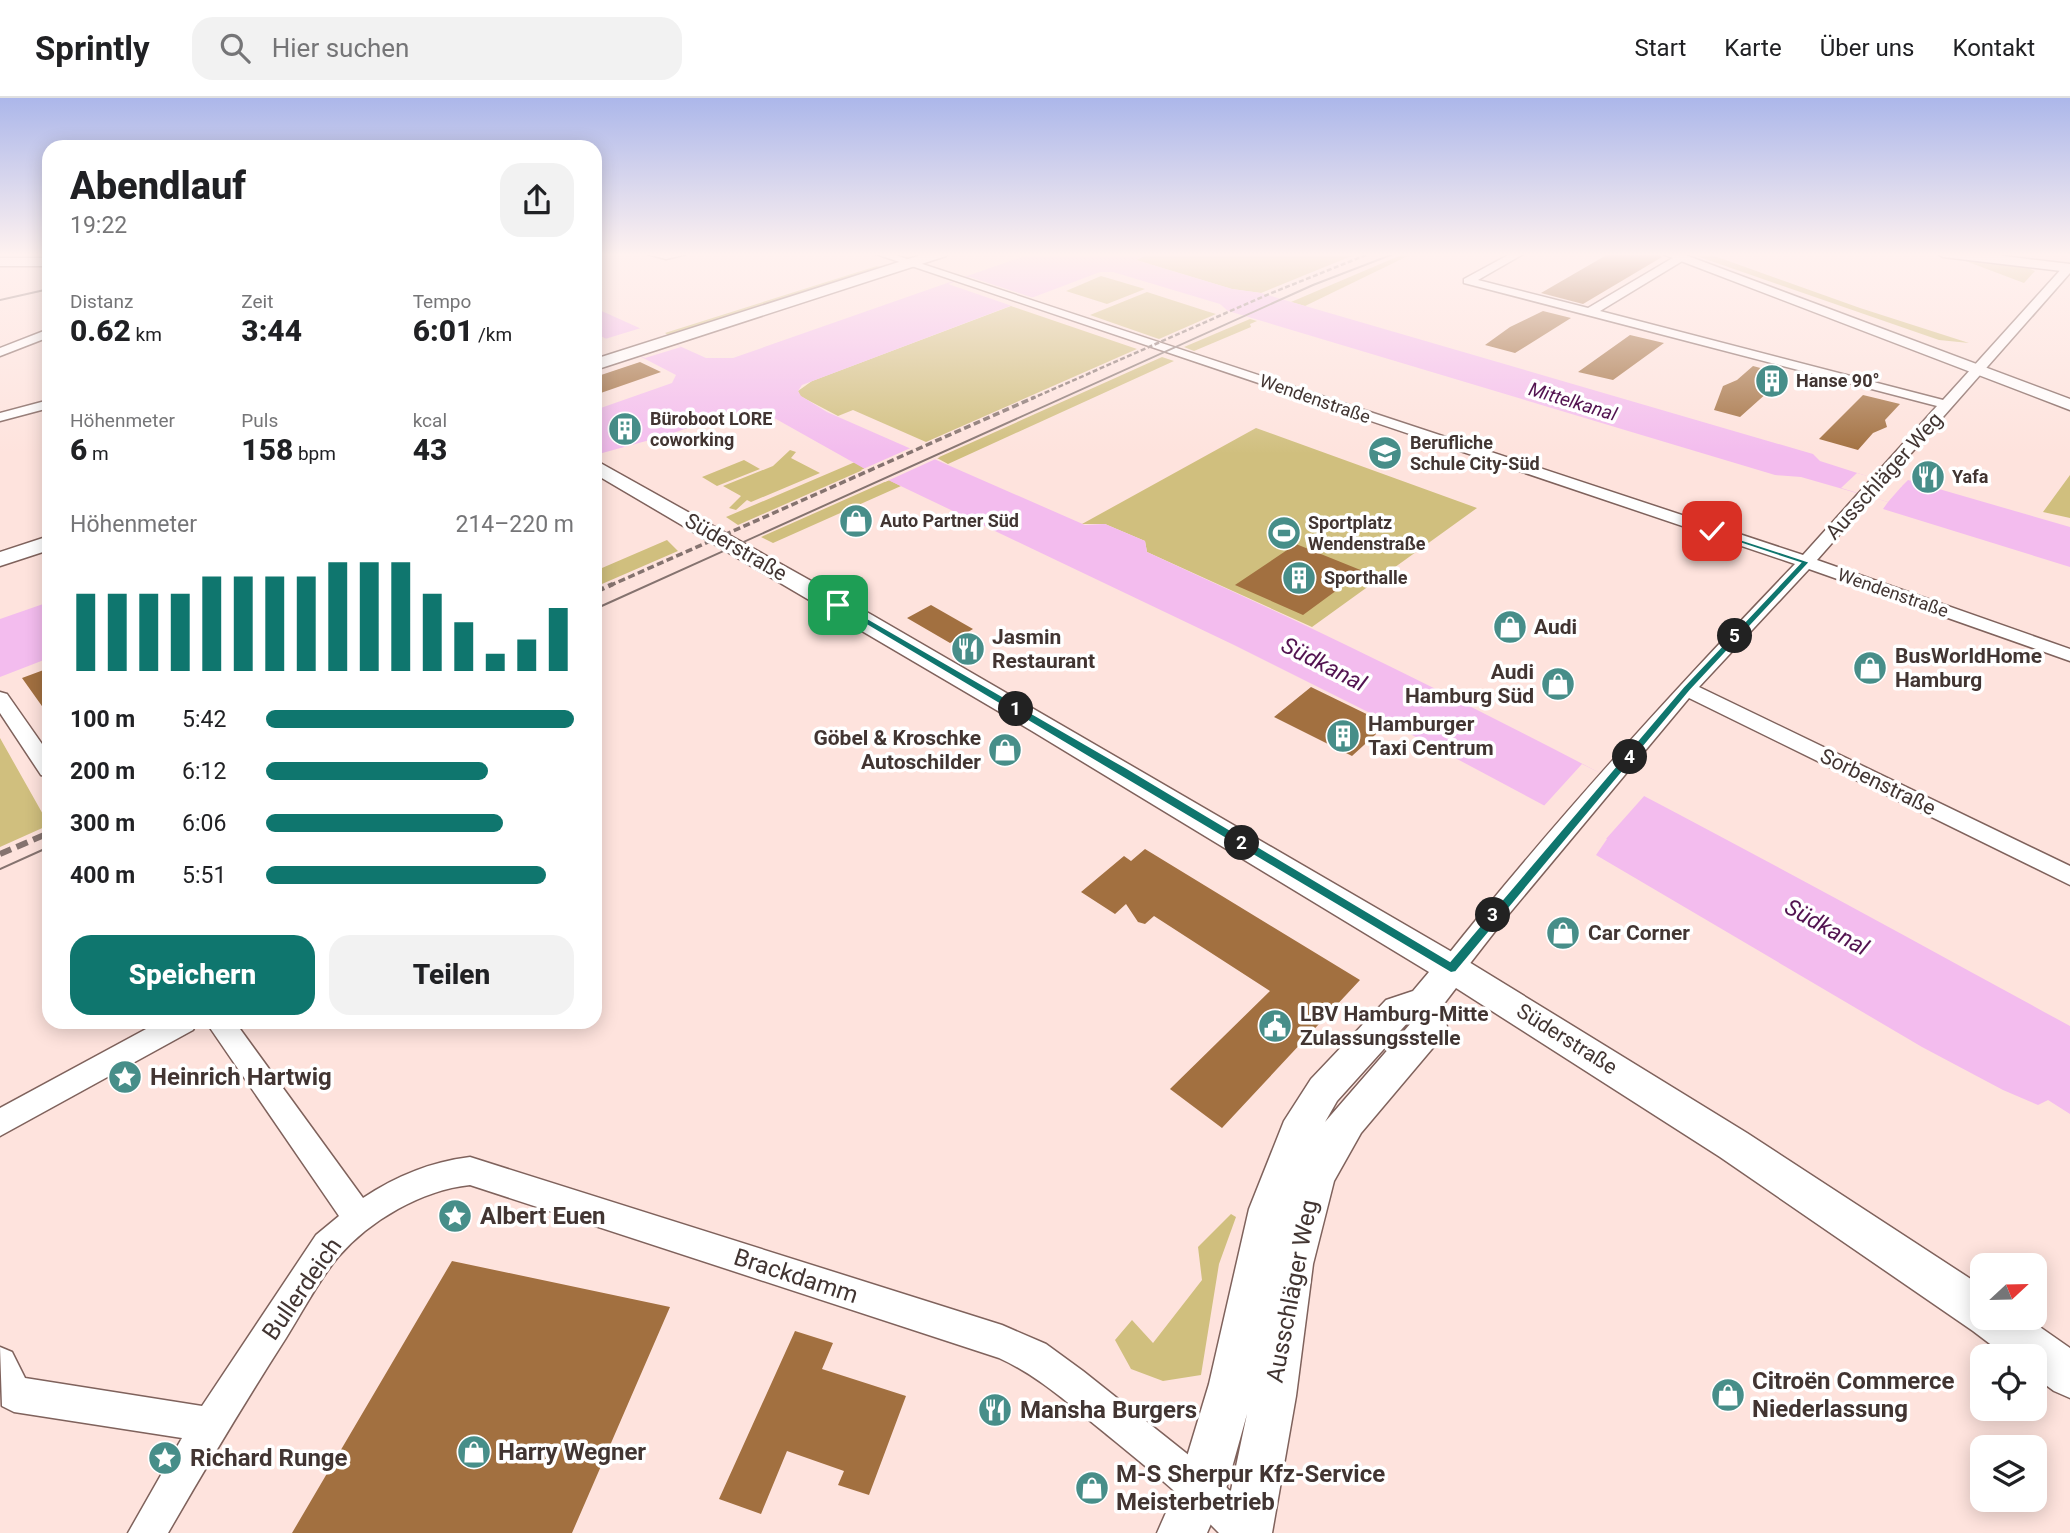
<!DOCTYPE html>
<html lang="de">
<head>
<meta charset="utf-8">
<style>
  :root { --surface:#fff; --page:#f2f2f2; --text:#202124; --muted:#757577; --line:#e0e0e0; --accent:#0f766e }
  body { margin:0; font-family:Roboto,sans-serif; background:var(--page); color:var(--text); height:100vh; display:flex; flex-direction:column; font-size:26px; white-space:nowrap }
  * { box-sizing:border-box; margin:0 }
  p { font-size:23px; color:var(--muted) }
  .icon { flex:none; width:38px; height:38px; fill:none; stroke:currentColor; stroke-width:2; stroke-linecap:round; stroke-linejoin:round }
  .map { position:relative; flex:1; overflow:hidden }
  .panel { position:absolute; left:42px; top:42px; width:560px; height:889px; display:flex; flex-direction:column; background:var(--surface); border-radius:21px; box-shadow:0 4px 18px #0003 }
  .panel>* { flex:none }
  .needle { width:46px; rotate:68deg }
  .tools { position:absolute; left:1970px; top:1155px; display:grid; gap:14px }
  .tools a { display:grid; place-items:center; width:77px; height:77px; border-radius:14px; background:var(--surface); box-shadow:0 4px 18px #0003; font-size:35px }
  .pin { position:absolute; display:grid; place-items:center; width:60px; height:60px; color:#fff; margin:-30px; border-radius:14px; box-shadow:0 4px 10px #0006 }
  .km { position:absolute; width:35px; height:35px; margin:-18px; border-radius:50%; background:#222; color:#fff; font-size:19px; line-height:35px; text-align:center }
  .round { display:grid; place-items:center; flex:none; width:74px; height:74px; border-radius:21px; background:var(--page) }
  .summary { display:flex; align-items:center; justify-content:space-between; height:119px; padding:0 28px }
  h1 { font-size:38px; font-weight:800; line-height:52px }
  .metrics { display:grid; grid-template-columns:repeat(3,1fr); gap:10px; height:119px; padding:7px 28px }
  .metrics div { display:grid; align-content:center }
  .metrics b { font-size:30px; font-weight:800 }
  .metrics small { font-size:19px; font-weight:400 }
  .metrics p { font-size:19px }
  .chart { height:196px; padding:14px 28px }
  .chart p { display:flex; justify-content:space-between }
  .chart svg { width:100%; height:126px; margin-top:7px; stroke:var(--accent); stroke-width:6 }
  .cta { display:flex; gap:14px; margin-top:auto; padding:14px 28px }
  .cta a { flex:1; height:80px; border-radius:21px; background:var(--accent); color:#fff; font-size:28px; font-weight:800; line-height:80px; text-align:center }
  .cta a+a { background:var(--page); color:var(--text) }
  ul { padding:0 28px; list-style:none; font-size:23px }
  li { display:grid; grid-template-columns:112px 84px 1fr; align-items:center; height:52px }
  li i { height:18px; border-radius:9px; background:var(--accent) }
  header { display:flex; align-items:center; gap:42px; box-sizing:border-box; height:98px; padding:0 35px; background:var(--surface); border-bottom:2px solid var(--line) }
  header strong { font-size:33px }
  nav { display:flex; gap:38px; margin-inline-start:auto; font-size:24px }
  .search { width:490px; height:63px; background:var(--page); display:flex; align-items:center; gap:18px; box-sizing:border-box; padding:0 24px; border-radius:21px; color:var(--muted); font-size:26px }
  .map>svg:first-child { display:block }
  .green { fill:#d0bf7e }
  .water { fill:#f3bcee }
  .pier { fill:#fee3dd }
  .building { fill:#a27040 }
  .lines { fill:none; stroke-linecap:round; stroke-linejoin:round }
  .minor-casing { stroke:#7f625c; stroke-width:3 }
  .major-casing { stroke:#7f625c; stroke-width:3 }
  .minor { fill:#fff; fill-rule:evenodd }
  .major { fill:#fff; fill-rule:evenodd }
  .tram { stroke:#85736f; stroke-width:2 }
  .rail-far3 { stroke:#85736f; stroke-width:2.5; stroke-dasharray:5 2.5; stroke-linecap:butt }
  .rail-far2 { stroke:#85736f; stroke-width:3.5; stroke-dasharray:7 3.5; stroke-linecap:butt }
  .rail-far1 { stroke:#85736f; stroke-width:4.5; stroke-dasharray:10 4.5; stroke-linecap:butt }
  .rail { stroke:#85736f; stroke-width:6; stroke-dasharray:12 6; stroke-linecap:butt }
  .route { fill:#0f766e; stroke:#fff; stroke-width:2 }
  .labels { text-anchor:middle; stroke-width:7; stroke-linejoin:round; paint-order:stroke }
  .far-poi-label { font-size:18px; font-weight:bold; fill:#423532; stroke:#fff; text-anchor:start }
  .far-street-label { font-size:18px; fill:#423532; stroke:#fff }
  .far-water-label { font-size:19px; font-style:italic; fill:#521350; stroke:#fff }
  .street-label { font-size:21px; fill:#423532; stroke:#fff }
  .poi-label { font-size:21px; font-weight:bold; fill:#423532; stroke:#fff; text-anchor:start }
  .water-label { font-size:23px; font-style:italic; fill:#521350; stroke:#fff }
  .near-poi-label { font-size:24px; font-weight:bold; fill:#423532; stroke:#fff; text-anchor:start }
  .near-street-label { font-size:24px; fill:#423532; stroke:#fff }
</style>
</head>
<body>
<header>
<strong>Sprintly</strong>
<div class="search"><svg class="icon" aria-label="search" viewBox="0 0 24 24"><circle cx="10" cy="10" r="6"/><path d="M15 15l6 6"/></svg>Hier suchen</div>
<nav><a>Start</a><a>Karte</a><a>Über uns</a><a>Kontakt</a></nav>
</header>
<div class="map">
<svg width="2070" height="1435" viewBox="0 0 2070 1435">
  <rect width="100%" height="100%" fill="#fee3dd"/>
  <path class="green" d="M1150,155H1359L1261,195L1232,191L1136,162Z
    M1406,155H1414L1305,208L1291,204Z
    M1688,155H1706L1860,210L1969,245L1939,242Z
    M1963,162L2026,169L2035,173L2024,185Z
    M877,168L880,169L671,239L665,235Z
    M1101,178L1145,191L1107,206L1066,193Z
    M1147,194L1206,213L1216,216L1159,241L1090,217Z
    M1011,208L1137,251L926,344L853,312L838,318L800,298L798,293L812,283Z
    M1250,221L1257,223L1250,226L1251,229L1194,253L1184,249Z
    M1162,259L1174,263L948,366L937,360Z
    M1256,330L1477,410L1312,529L1147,454L1145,443L1105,426H1082Z
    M790,352L796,354L791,360L820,375L751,404L747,402L736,412L729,410L741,398L723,388L773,368Z
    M744,362L760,371L717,388L702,379Z
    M855,364L865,371L738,427L726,419Z
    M2070,377V420L2043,414Z
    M889,382L901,388L773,445L761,439Z
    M667,442L678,453L595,489V473Z
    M0,640L49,727L0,749Z
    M1231,1116L1236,1119L1219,1166L1201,1277L1163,1283L1131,1271L1115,1242L1132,1222L1153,1245L1202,1182L1198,1149Z"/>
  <path class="water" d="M1033,155H1150L1136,162L1232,191L1261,195L1813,356L1820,363L1901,389L1908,382L2070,429V469L1883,411L1888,404L1801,379L1775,377L1252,220L1228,213L1220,206L1113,174H1100L802,287L798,293L801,298L827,314L1085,427L1105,426L1145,443L1147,454C1213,485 1279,514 1344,546C1590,665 1830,797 2070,928V1016L2048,1002L2038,1007L2003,992L1922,949L1596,757L1607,741L1384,622L1234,547L865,371L776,321L749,314L729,315L668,337L595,357V312L672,285L676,277L595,235V210L706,260H733Z
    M49,504V560L0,579V521Z"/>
  <path class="pier" d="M970,179L1037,201L1015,209L948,186Z
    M641,230L681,249L645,260L605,241Z
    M915,348L940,359L885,384L861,372Z
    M1857,375L1902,388L1888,404L1841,390Z
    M1582,666L1645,697L1605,742L1542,710Z"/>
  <path class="building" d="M1610,155H1657L1662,159L1583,206L1541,195Z
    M1543,213L1571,220L1515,255L1485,247L1510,229Z
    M1630,237L1664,245L1613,282L1578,274Z
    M640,264L661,274L595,297V279Z
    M1753,268L1787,277L1740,319L1714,312L1723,288L1737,282Z
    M1863,297L1900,306L1885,322L1887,329L1873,335L1858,352L1819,341Z
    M1296,446L1363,473L1303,517L1235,487Z
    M931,507L973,531L950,545L907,520Z
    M49,570V618L22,580Z
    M1311,589L1387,626L1352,658L1274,619Z
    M1145,751L1360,882L1222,1030L1170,991L1270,893L1154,818L1145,826L1138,824L1126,806L1115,816L1081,794L1124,758L1131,763Z
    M452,1163L670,1209L572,1435H292Z
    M795,1233L833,1245L822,1271L906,1298L869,1397L838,1387L844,1373L787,1353L761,1416L719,1401Z"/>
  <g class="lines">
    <g class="minor-casing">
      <path id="minor" d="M643,155H692L666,161Z
        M873,155H889L1803,457L1937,308L1464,185V181L1512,155H1525L1478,182L1588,210L1676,158H1684V162L1600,213L1943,302L2064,168L2070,167V175L1817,462L2070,551V563L1809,471L1699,589L2070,768V787L1689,600L1503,823L1461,877L1452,880L1443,877L1439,870L1443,863C1553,724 1672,594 1795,466Z
        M49,231V239L0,258V250Z
        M49,302V310L0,323V315Z
        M0,594L7,596L49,656V679L41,677L0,615Z
        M159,924H197L193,932L0,1038V1010Z
        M206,924H235L363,1100C396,1078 430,1064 470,1059L1002,1227L1046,1246L1083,1273L1215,1378L1259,1422L1265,1435H1219C1184,1399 1144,1367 1105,1335C1071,1308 1039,1278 999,1260L470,1087C422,1092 370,1122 338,1159C318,1183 303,1213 286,1240C245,1304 206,1369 168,1435H128L182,1340L14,1314L2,1308L0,1249L12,1254L25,1280L202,1308L316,1137L339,1118Z"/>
    </g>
    <g class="major-casing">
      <path id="major" d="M927,155H948L946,158L595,272V261Z
        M1660,155H1680L2070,301V312Z
        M1936,155H1979L2070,166V174L1943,159Z
        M0,160H49V168H0Z
        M595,362L872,517L1464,861L1747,1035L1983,1189V1220H2027L2070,1250V1300L2054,1293L2035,1279V1258H2006L1973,1233L1720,1059L1456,890L1443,907L1447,929L1442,939L1361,1035L1334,1083L1313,1166L1296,1298L1272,1435H1222L1247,1316L1226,1391L1207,1435H1157L1179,1385L1209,1286L1249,1111L1284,1023L1311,981L1386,902L1413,893L1429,874L1032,633L595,376ZM1410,922L1411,925L1325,1024L1337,1003Z
        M49,438V452L0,468V454Z"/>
    </g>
    <use href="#minor" class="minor"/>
    <use href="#major" class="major"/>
    <path class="tram" d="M0,202L49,191
      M595,511L1313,187L1396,155
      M0,771L49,749"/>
    <path class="rail-far3" d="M1031,301L1269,196L1371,155"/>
    <path class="rail-far2" d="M609,488L1035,299"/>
    <path class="rail-far1" d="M595,494L613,486"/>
    <path class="rail" d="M0,756L49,735"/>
  </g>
  <linearGradient id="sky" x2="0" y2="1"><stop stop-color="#acb7ea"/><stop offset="0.44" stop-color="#fff2f0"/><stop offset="1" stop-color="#fff2f0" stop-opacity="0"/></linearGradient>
  <rect width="2070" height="356" fill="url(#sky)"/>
  <path class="route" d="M1709,431L1810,464L1690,593L1456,874L1451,875L833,507L841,505L1125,669L1450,863L1683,589L1800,465L1709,435Z"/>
  <defs>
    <g id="building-disc" transform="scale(1.75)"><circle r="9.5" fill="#478e89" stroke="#fff"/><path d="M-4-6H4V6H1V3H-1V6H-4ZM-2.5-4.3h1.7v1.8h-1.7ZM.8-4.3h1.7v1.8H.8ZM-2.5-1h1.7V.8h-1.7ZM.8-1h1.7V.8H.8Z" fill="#fff"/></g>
    <g id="school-disc" transform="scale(1.75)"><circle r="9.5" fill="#478e89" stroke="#fff"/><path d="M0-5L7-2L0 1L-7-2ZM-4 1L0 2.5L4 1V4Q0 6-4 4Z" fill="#fff"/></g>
    <g id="restaurant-disc" transform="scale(1.75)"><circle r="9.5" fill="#478e89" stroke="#fff"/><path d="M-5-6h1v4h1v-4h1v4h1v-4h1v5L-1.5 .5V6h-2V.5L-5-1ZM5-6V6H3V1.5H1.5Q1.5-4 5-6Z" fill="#fff"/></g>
    <g id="shop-disc" transform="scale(1.75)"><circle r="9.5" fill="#478e89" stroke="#fff"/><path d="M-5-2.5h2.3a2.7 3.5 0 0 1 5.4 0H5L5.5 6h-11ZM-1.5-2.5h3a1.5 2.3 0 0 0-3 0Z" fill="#fff"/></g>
    <g id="stadium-disc" transform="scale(1.75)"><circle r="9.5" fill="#478e89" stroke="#fff"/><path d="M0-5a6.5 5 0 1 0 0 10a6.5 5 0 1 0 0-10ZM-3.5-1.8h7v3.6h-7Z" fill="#fff"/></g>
    <g id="civic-disc" transform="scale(1.75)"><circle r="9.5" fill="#478e89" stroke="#fff"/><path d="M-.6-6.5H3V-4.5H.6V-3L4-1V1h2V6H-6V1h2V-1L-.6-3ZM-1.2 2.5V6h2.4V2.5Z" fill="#fff"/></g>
    <g id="sight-disc" transform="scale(1.75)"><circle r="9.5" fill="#478e89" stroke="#fff"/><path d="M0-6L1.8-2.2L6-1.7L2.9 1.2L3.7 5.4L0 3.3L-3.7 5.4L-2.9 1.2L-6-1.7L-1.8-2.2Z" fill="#fff"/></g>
  </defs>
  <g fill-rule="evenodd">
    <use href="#building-disc" x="1772" y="283"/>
    <use href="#building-disc" x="625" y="331"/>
    <use href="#school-disc" x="1385" y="355"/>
    <use href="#restaurant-disc" x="1928" y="379"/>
    <use href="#shop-disc" x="856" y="423"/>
    <use href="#stadium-disc" x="1284" y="435"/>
    <use href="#building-disc" x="1299" y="480"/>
    <use href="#shop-disc" x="1510" y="529"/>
    <use href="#restaurant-disc" x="968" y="551"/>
    <use href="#shop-disc" x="1870" y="570"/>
    <use href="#shop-disc" x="1558" y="586"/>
    <use href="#building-disc" x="1343" y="638"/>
    <use href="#shop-disc" x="1005" y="652"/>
    <use href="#shop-disc" x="1563" y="835"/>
    <use href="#civic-disc" x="1275" y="928"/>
    <use href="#sight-disc" x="125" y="979"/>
    <use href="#sight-disc" x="455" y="1118"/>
    <use href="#shop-disc" x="1728" y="1297"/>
    <use href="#restaurant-disc" x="995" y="1312"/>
    <use href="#shop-disc" x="474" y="1354"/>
    <use href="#sight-disc" x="165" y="1360"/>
    <use href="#shop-disc" x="1092" y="1390"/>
  </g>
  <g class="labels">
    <g class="far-poi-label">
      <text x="1796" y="289">Hanse 90°</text>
      <text x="650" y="327">Büroboot LORE<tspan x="650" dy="21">coworking</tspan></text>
      <text x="1410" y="351">Berufliche<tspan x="1410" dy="21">Schule City-Süd</tspan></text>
      <text x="1952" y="385">Yafa</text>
      <text x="880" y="429">Auto Partner Süd</text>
      <text x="1308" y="431">Sportplatz<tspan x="1308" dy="21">Wendenstraße</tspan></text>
      <text x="1324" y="486">Sporthalle</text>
    </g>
    <g class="far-street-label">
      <text transform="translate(1315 301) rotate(19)" y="6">Wendenstraße</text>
      <text transform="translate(1893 495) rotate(19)" y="6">Wendenstraße</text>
    </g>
    <g class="far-water-label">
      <text transform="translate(1573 303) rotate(17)" y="7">Mittelkanal</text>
    </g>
    <g class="street-label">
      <text transform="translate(1884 378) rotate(-48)" y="7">Ausschläger Weg</text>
      <text transform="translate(736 449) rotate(30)" y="7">Süderstraße</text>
      <text transform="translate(1878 684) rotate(26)" y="7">Sorbenstraße</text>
      <text transform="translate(1567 941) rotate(32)" y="7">Süderstraße</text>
    </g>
    <g class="poi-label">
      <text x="1534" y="536">Audi</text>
      <text x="992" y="546">Jasmin<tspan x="992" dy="24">Restaurant</tspan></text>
      <text x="1895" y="565">BusWorldHome<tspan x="1895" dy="24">Hamburg</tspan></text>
      <text x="1534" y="581" text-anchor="end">Audi<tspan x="1534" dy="24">Hamburg Süd</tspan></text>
      <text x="1368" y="633">Hamburger<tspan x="1368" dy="24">Taxi Centrum</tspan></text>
      <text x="981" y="647" text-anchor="end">Göbel &amp; Kroschke<tspan x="981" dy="24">Autoschilder</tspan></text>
      <text x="1588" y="842">Car Corner</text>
      <text x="1300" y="923">LBV Hamburg-Mitte<tspan x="1300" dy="24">Zulassungsstelle</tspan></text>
    </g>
    <g class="water-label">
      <text transform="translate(1324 566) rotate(27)" y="8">Südkanal</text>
      <text transform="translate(1827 829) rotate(29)" y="8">Südkanal</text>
    </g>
    <g class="near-poi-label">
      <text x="150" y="987">Heinrich Hartwig</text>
      <text x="480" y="1126">Albert Euen</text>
      <text x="1752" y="1291">Citroën Commerce<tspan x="1752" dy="28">Niederlassung</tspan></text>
      <text x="1020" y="1320">Mansha Burgers</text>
      <text x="498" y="1362">Harry Wegner</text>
      <text x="190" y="1368">Richard Runge</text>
      <text x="1116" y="1384">M-S Sherpur Kfz-Service<tspan x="1116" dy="28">Meisterbetrieb</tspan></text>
    </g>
    <g class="near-street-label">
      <text transform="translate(796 1178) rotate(18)" y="8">Brackdamm</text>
      <text transform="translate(302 1191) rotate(-55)" y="8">Bullerdeich</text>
      <text transform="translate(1292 1193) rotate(-79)" y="8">Ausschläger Weg</text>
    </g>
  </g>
</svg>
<div class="tools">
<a><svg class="needle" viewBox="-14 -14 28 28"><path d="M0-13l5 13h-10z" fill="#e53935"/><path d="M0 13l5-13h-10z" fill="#757577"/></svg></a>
<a><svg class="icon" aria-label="locate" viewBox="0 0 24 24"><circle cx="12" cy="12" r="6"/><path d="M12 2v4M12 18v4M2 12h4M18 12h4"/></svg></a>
<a><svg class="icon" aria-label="layers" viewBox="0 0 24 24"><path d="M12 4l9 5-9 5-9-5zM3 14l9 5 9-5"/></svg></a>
</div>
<div class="pin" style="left:838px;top:507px;background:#1e9e55"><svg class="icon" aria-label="arrive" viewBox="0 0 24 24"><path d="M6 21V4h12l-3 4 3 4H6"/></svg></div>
<div class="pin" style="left:1712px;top:433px;background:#d93025"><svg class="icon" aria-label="check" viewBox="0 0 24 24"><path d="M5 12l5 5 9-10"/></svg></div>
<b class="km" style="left:1016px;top:611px">1</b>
<b class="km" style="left:1242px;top:745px">2</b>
<b class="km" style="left:1493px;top:817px">3</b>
<b class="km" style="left:1630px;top:659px">4</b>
<b class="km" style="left:1735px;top:538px">5</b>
<section class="panel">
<div class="summary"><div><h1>Abendlauf</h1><p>19:22</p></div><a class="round"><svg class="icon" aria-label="share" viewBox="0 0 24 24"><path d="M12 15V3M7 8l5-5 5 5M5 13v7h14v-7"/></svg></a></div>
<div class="metrics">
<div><p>Distanz</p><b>0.62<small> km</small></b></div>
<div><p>Zeit</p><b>3:44</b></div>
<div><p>Tempo</p><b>6:01<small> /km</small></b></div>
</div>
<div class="metrics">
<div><p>Höhenmeter</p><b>6<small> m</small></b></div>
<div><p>Puls</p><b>158<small> bpm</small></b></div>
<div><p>kcal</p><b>43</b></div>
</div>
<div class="chart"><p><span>Höhenmeter</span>214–220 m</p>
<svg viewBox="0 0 160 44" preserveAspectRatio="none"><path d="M5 44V17M15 44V17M25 44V17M35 44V17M45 44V11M55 44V11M65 44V11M75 44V11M85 44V6M95 44V6M105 44V6M115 44V17M125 44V27M135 44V38M145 44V33M155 44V22"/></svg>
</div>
<ul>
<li><b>100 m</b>5:42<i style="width:100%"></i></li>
<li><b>200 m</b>6:12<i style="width:72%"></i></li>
<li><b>300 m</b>6:06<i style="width:77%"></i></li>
<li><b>400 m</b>5:51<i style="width:91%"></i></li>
</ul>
<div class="cta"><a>Speichern</a><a>Teilen</a></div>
</section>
</div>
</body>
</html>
